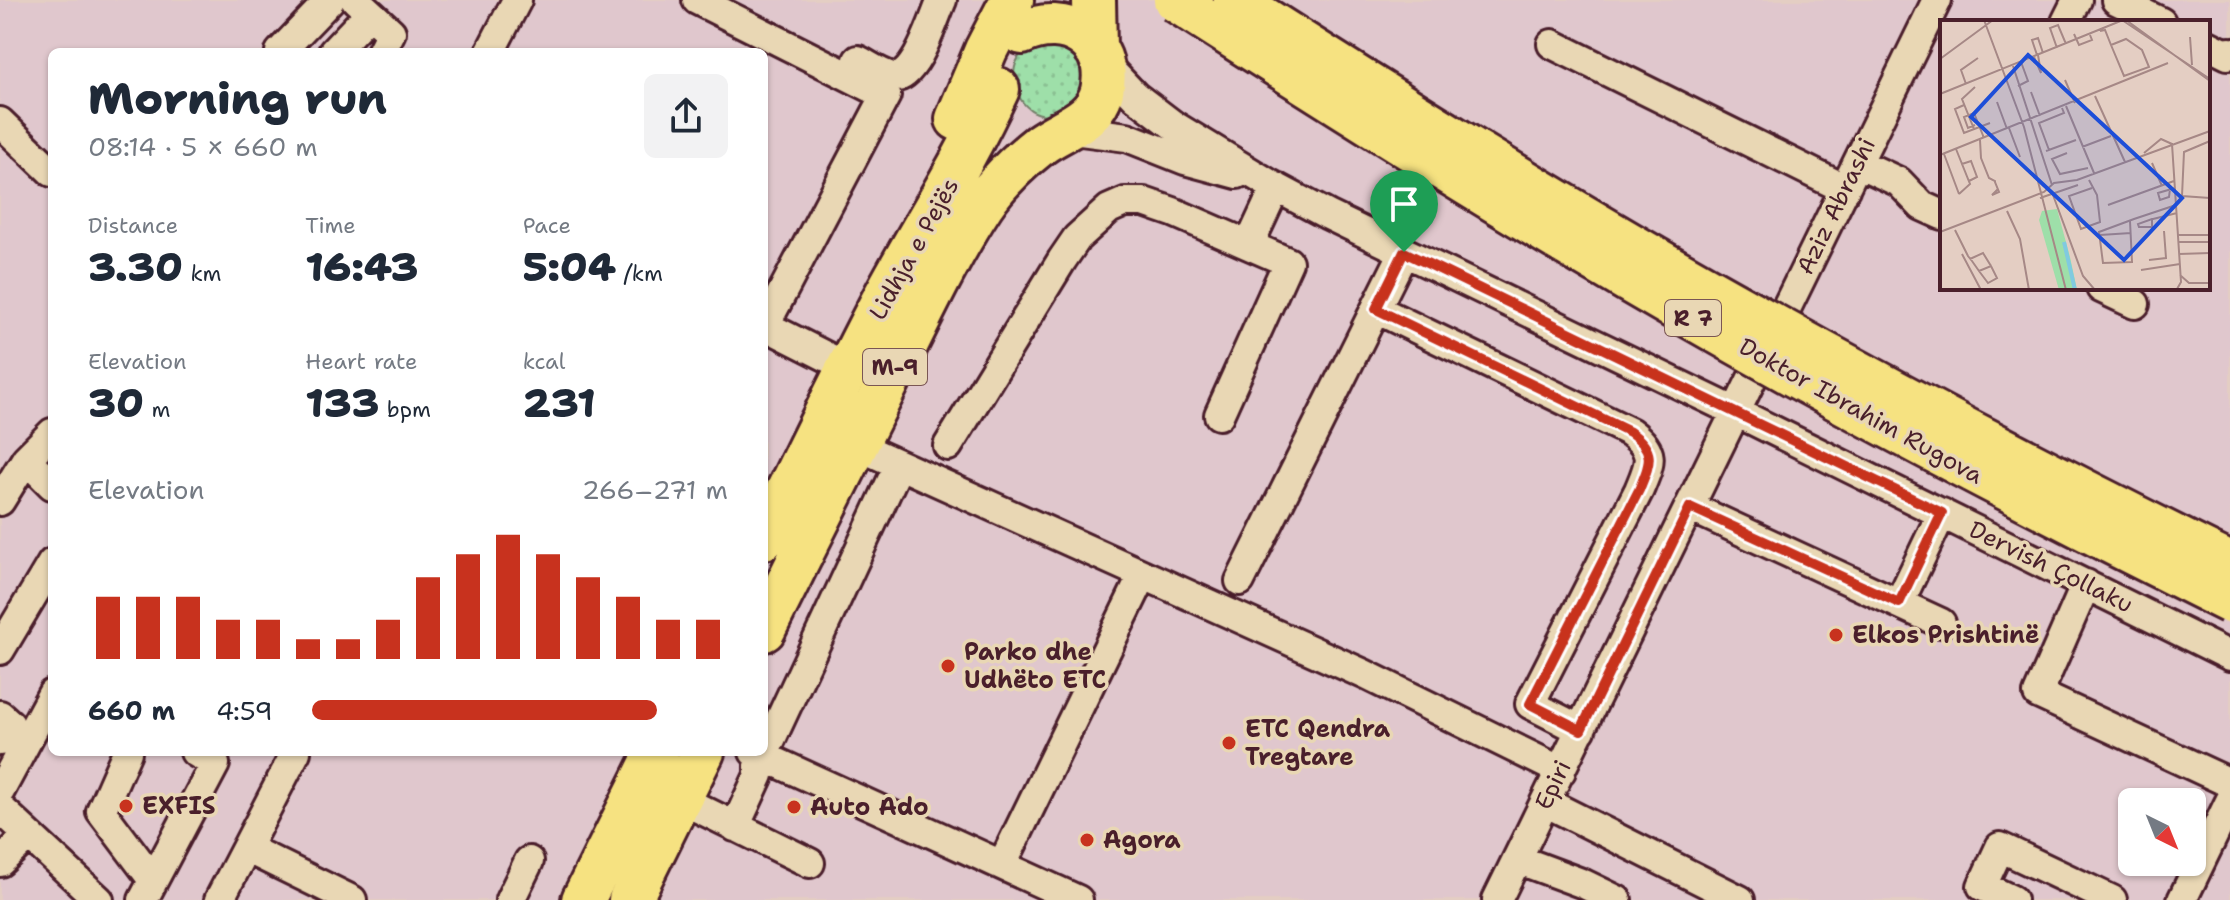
<!DOCTYPE html>
<html lang="en">
<head>
<meta charset="utf-8">
<style>
  :root { --surface:#fff; --page:#f2f2f3; --text:#1f2937; --muted:#747a83; --accent:#c8321e }
  body { margin:0; font-family:"Shantell Sans",sans-serif; background:var(--page); color:var(--text); height:100vh; display:flex; flex-direction:column; font-size:30px; white-space:nowrap }
  * { box-sizing:border-box; margin:0 }
  p { font-size:26px; color:var(--muted) }
  .icon { flex:none; width:44px; height:44px; fill:none; stroke:currentColor; stroke-width:2; stroke-linecap:round; stroke-linejoin:round }
  .map { position:relative; flex:1; overflow:hidden }
  .details { position:absolute; left:48px; top:48px; width:720px; height:708px; display:flex; flex-direction:column; background:var(--surface); border-radius:12px; box-shadow:0 2px 6px #0004 }
  .details>* { flex:none }
  .needle { width:52px; rotate:137deg }
  .buttons { position:absolute; left:2118px; top:788px; display:grid; gap:16px }
  .buttons a { display:grid; place-items:center; width:88px; height:88px; border-radius:12px; background:var(--surface); box-shadow:0 2px 6px #0004; font-size:40px }
  .pin { position:absolute; display:grid; place-items:center; width:68px; height:68px; color:#fff; margin:-82px -34px; border-radius:50% 50% 50% 0; rotate:-45deg; box-shadow:0 0 8px #0007 }
  .pin .icon { rotate:45deg }
  .round { display:grid; place-items:center; flex:none; width:84px; height:84px; border-radius:12px; background:var(--page) }
  .overview { display:flex; align-items:center; justify-content:space-between; height:136px; padding:0 40px }
  h1 { font-size:44px; font-weight:800; line-height:60px }
  .metrics { display:grid; grid-template-columns:repeat(3,1fr); gap:12px; height:136px; padding:8px 40px }
  .metrics div { display:grid; align-content:center }
  .metrics b { font-size:40px; font-weight:800 }
  .metrics small { font-size:22px; font-weight:400 }
  .metrics p { font-size:22px }
  .chart { height:224px; padding:16px 40px }
  .chart p { display:flex; justify-content:space-between }
  .chart svg { width:100%; height:144px; margin-top:8px; stroke:var(--accent); stroke-width:6 }
  ul { padding:0 40px; list-style:none; font-size:26px }
  li { display:grid; grid-template-columns:128px 96px 1fr; align-items:center; height:60px }
  li i { height:20px; border-radius:10px; background:var(--accent) }
  .map>svg:first-child { display:block }
  .built { fill:#e0c7cd; fill-rule:evenodd }
  .grass { fill:url(#grass-dots); stroke:#747f6a; stroke-width:2 }
  .lines { fill:none; stroke-linecap:round; stroke-linejoin:round }
  .minor-casing { stroke:#4a1f2b; stroke-width:34 }
  .highway-casing { stroke:#4a1f2b; stroke-width:48 }
  .minor { stroke:#e9d7b4; stroke-width:28 }
  .highway { stroke:#f6e281; stroke-width:42 }
  .highway-bridge-casing { stroke:#4a1f2b; stroke-width:48; stroke-linecap:butt }
  .highway-bridge { stroke:#f6e281; stroke-width:42 }
  .route-casing { stroke:#fff; stroke-width:16 }
  .route { stroke:#c8321e; stroke-width:10 }
  .poi-dot { fill:#c8321e; stroke:#e9d7b4; stroke-width:3 }
  .labels { text-anchor:middle; stroke-width:7; stroke-linejoin:round; paint-order:stroke }
  .shield { fill:#e9d7b4; stroke:#7a5654; stroke-width:2 }
  .shield-label { font-size:22px; font-weight:bold; fill:#4a1f2b }
  .street-label { font-size:24px; fill:#4a1f2b; stroke:#e9d7b4 }
  .poi-label { font-size:24px; font-weight:bold; fill:#4a1f2b; stroke:#e9d7b4; text-anchor:start }
  .inset-river { fill:none; stroke:#80cae0; stroke-width:4 }
  .inset-road { fill:none; stroke:#a68886; stroke-width:2 }
  .view { fill:#1d4ed8; fill-opacity:0.15; stroke:#1d4ed8; stroke-width:4 }
  .inset-edge { fill:none; stroke:#4a1f2b; stroke-width:4 }
</style>
</head>
<body>
<div class="map">
<svg width="2230" height="900" viewBox="0 0 2230 900">
  <defs>
    <pattern id="grass-dots" width="8" height="8" patternUnits="userSpaceOnUse" patternTransform="scale(2)"><rect width="8" height="8" fill="#9edfa9"/><path d="M2 2h.1M6 6h.1" fill="none" stroke="#8abf92" stroke-width="1.8" stroke-linecap="round"/></pattern>
  </defs>
  <rect width="100%" height="100%" fill="#e4cec3"/>
  <filter id="ink" filterUnits="userSpaceOnUse"><feTurbulence type="fractalNoise" baseFrequency=".0125" numOctaves="2"/><feDisplacementMap in="SourceGraphic" scale="16" xChannelSelector="R" yChannelSelector="G"/><feConvolveMatrix kernelMatrix="1 2 1 2 8 2 1 2 1" color-interpolation-filters="sRGB"/></filter>
  <g filter="url(#ink)">
    <path class="built" d="M0,0H2230V900H0ZM1942,22H2208V288H1942ZM52,52H764V752H52ZM2132,802H2192V862H2132Z"/>
    <path class="grass" d="M1051,39L1083,56L1085,93C1076,99 1064,112 1054,114C1018,122 1000,68 1027,48C1033,43 1043,41 1051,39Z"/>
    <g class="lines">
      <g class="minor-casing">
        <path id="minor" d="M356,0L391,32L381,52
          M697,0L886,95L764,327
          M2116,0L2161,22
          M2066,22L2077,0
          M1552,44L1845,189
          M2208,45L2228,55L2230,52
          M280,52L330,0
          M333,52L370,13
          M490,52L517,0
          M1100,59L1135,96L1173,125L1268,183L1328,215L1736,412L2230,656
          M858,60C868,65 882,75 893,77C915,81 934,18 942,0
          M0,122L52,172
          M1065,129L1127,137L1185,160L1237,174
          M1858,163L1899,182L1922,206L1942,215
          M1249,245L1276,187
          M2101,288L2135,304
          M1376,309L1630,432C1657,452 1650,463 1639,490L1530,704L1581,730
          M766,326L849,368
          M52,433L26,459L52,485
          M856,445L1364,674L1561,771
          M948,446L1062,260L1077,238L1109,209L1125,202H1144L1173,212L1288,262L1219,415
          M0,501L26,459
          M1690,507L1941,623
          M1240,581L1404,252
          M2086,584L2038,694L2230,783
          M1899,603L1942,513
          M0,650L52,563
          M0,715L10,724L0,741
          M127,752L101,811L153,880
          M754,752L1078,900
          M0,791L52,694
          M680,799L810,863
          M1545,802L1740,900
          M0,808L99,900
          M735,827L759,775V765L899,465
          M246,848L352,900
          M1517,859L1584,884L1617,900
          M0,862L29,835
          M1002,865L1143,575
          M143,900L215,764L195,752
          M219,900L296,752
          M510,900L529,861
          M1497,900L1937,0
          M2012,900L1982,886L2000,847L2112,900
          M2182,900L2230,801"/>
      </g>
      <g class="highway-casing">
        <path id="highway" d="M1094,0L1095,48
          M957,119L986,50L1012,0
          M764,538C805,456 844,373 887,292C924,224 966,159 998,89
          M764,630C806,545 849,460 891,376C920,318 947,259 982,205C998,181 1018,162 1041,144C1063,128 1095,121 1102,91C1113,40 1065,12 1022,33
          M583,900L657,752
          M630,900L703,752"/>
      </g>
      <use href="#minor" class="minor"/>
      <use href="#highway" class="highway"/>
      <g class="highway-bridge-casing">
        <path id="highway-bridge" d="M1175,0C1353,114 1532,227 1717,332C1885,428 2057,516 2230,602
          M1235,0C1400,105 1566,210 1737,305C1899,396 2064,482 2230,564"/>
      </g>
      <use href="#highway-bridge" class="highway-bridge"/>
    </g>
  </g>
  <g class="lines" filter="url(#ink)">
    <g class="route-casing">
      <path id="route" d="M1404,252L1942,513L1899,603L1690,507L1581,730L1530,704L1639,490C1650,463 1657,451 1630,432L1376,309Z"/>
    </g>
    <use href="#route" class="route"/>
  </g>
  <g class="poi-dot">
    <circle cx="1836" cy="635" r="8"/>
    <circle cx="948" cy="666" r="8"/>
    <circle cx="1229" cy="743" r="8"/>
    <circle cx="126" cy="806" r="8"/>
    <circle cx="794" cy="807" r="8"/>
    <circle cx="1087" cy="840" r="8"/>
  </g>
  <g class="labels">
    <g class="shield">
      <rect x="1665" y="300" width="56" height="36" rx="6"/>
      <rect x="863" y="349" width="64" height="36" rx="6"/>
    </g>
    <g class="shield-label">
      <text x="1693" y="326">R 7</text>
      <text x="895" y="375">M-9</text>
    </g>
    <g class="street-label">
      <text transform="translate(1836 206) rotate(-64)" y="8">Aziz Abrashi</text>
      <text transform="translate(914 249) rotate(-61)" y="8">Lidhja e Pejës</text>
      <text transform="translate(1861 411) rotate(29)" y="8">Doktor Ibrahim Rugova</text>
      <text transform="translate(2051 567) rotate(26)" y="8">Dervish Çollaku</text>
      <text transform="translate(1553 785) rotate(-64)" y="8">Epiri</text>
    </g>
    <g class="poi-label">
      <text x="1852" y="643">Elkos Prishtinë</text>
      <text x="964" y="660">Parko dhe<tspan x="964" dy="28">Udhëto ETC</tspan></text>
      <text x="1245" y="737">ETC Qendra<tspan x="1245" dy="28">Tregtare</tspan></text>
      <text x="142" y="814">EXFIS</text>
      <text x="810" y="815">Auto Ado</text>
      <text x="1103" y="848">Agora</text>
    </g>
  </g>
  <g transform="translate(1940 20)">
    <rect width="270" height="270" fill="#e4cec3"/>
    <path d="M117,189L130,237L137,270H119L99,200L102,191Z" fill="#9edfa9"/>
    <path class="inset-river" d="M124,222L135,270"/>
    <path class="inset-road" d="M44,0L84,107L126,270M182,0L270,59M186,0L270,61M160,11L165,10L171,25L184,56L209,47L202,30L186,19L171,25M134,14L139,25L152,20L150,15M250,17L252,45M117,28L110,8L118,5L126,24M97,35L92,20L98,18L103,33M94,37L101,53L98,35M0,39L53,0M73,46L112,165M125,60L135,83M26,64L21,50L38,38M78,66L88,61L81,42M91,72L100,96M0,74L183,0M155,76L185,142M57,82L67,109M24,85L15,89L24,113L50,103M126,86L154,153M35,105L28,108L24,97L34,93L44,118M69,108L80,137M34,109L22,79L35,67M40,120L41,138L49,158L55,161V162L59,172L52,175L58,169M270,121L244,132L242,176L270,178M142,127L171,116M16,129L30,164L19,174M109,130L99,103L124,93L122,88M106,131L136,120M127,133L112,139L120,154L148,148M204,133L221,119L232,124L241,262L237,269L225,270M4,134L19,174M0,135L228,43M212,143L222,166M22,144L31,141L37,157L29,161M149,160L157,175L160,202L141,209L129,176L152,168M230,169L229,177L220,180L218,173L235,168M113,175L143,256L155,270M100,178L138,165M168,185L234,161M67,191L80,219L89,270M212,199V207H199L198,204L212,199H213L237,193M190,201L192,242L163,243L159,212L194,199L236,185M15,210L28,236L32,241L39,251L48,263L57,258L51,246L39,251M0,212L104,172L114,163L137,160L270,111M160,215L191,213M238,215H270M238,222H270M22,234L41,270M239,234L270,233M30,239L43,233L51,246M209,240L226,238L224,211M201,250L240,244M240,255L249,263H270"/>
    <path class="view" d="M88,35L242,178L184,240L31,97Z"/>
    <rect width="270" height="270" class="inset-edge"/>
  </g>
</svg>
<div class="buttons">
<a><svg class="needle" viewBox="-14 -14 28 28"><path d="M0-13l5 13h-10z" fill="#e53935"/><path d="M0 13l5-13h-10z" fill="#747a83"/></svg></a>
</div>
<div class="pin" style="left:1404px;top:252px;background:#1e9e55"><svg class="icon" aria-label="arrive" viewBox="0 0 24 24"><path d="M6 21V4h12l-3 4 3 4H6"/></svg></div>
<section class="details">
<div class="overview"><div><h1>Morning run</h1><p>08:14 · 5 × 660 m</p></div><a class="round"><svg class="icon" aria-label="share" viewBox="0 0 24 24"><path d="M12 15V3M7 8l5-5 5 5M5 13v7h14v-7"/></svg></a></div>
<div class="metrics">
<div><p>Distance</p><b>3.30<small> km</small></b></div>
<div><p>Time</p><b>16:43</b></div>
<div><p>Pace</p><b>5:04<small> /km</small></b></div>
</div>
<div class="metrics">
<div><p>Elevation</p><b>30<small> m</small></b></div>
<div><p>Heart rate</p><b>133<small> bpm</small></b></div>
<div><p>kcal</p><b>231</b></div>
</div>
<div class="chart"><p><span>Elevation</span>266–271 m</p>
<svg viewBox="0 0 160 44" preserveAspectRatio="none"><path d="M5 44V25M15 44V25M25 44V25M35 44V32M45 44V32M55 44V38M65 44V38M75 44V32M85 44V19M95 44V12M105 44V6M115 44V12M125 44V19M135 44V25M145 44V32M155 44V32"/></svg>
</div>
<ul>
<li><b>660 m</b>4:59<i style="width:83%"></i></li>
</ul>
</section>
</div>
</body>
</html>
